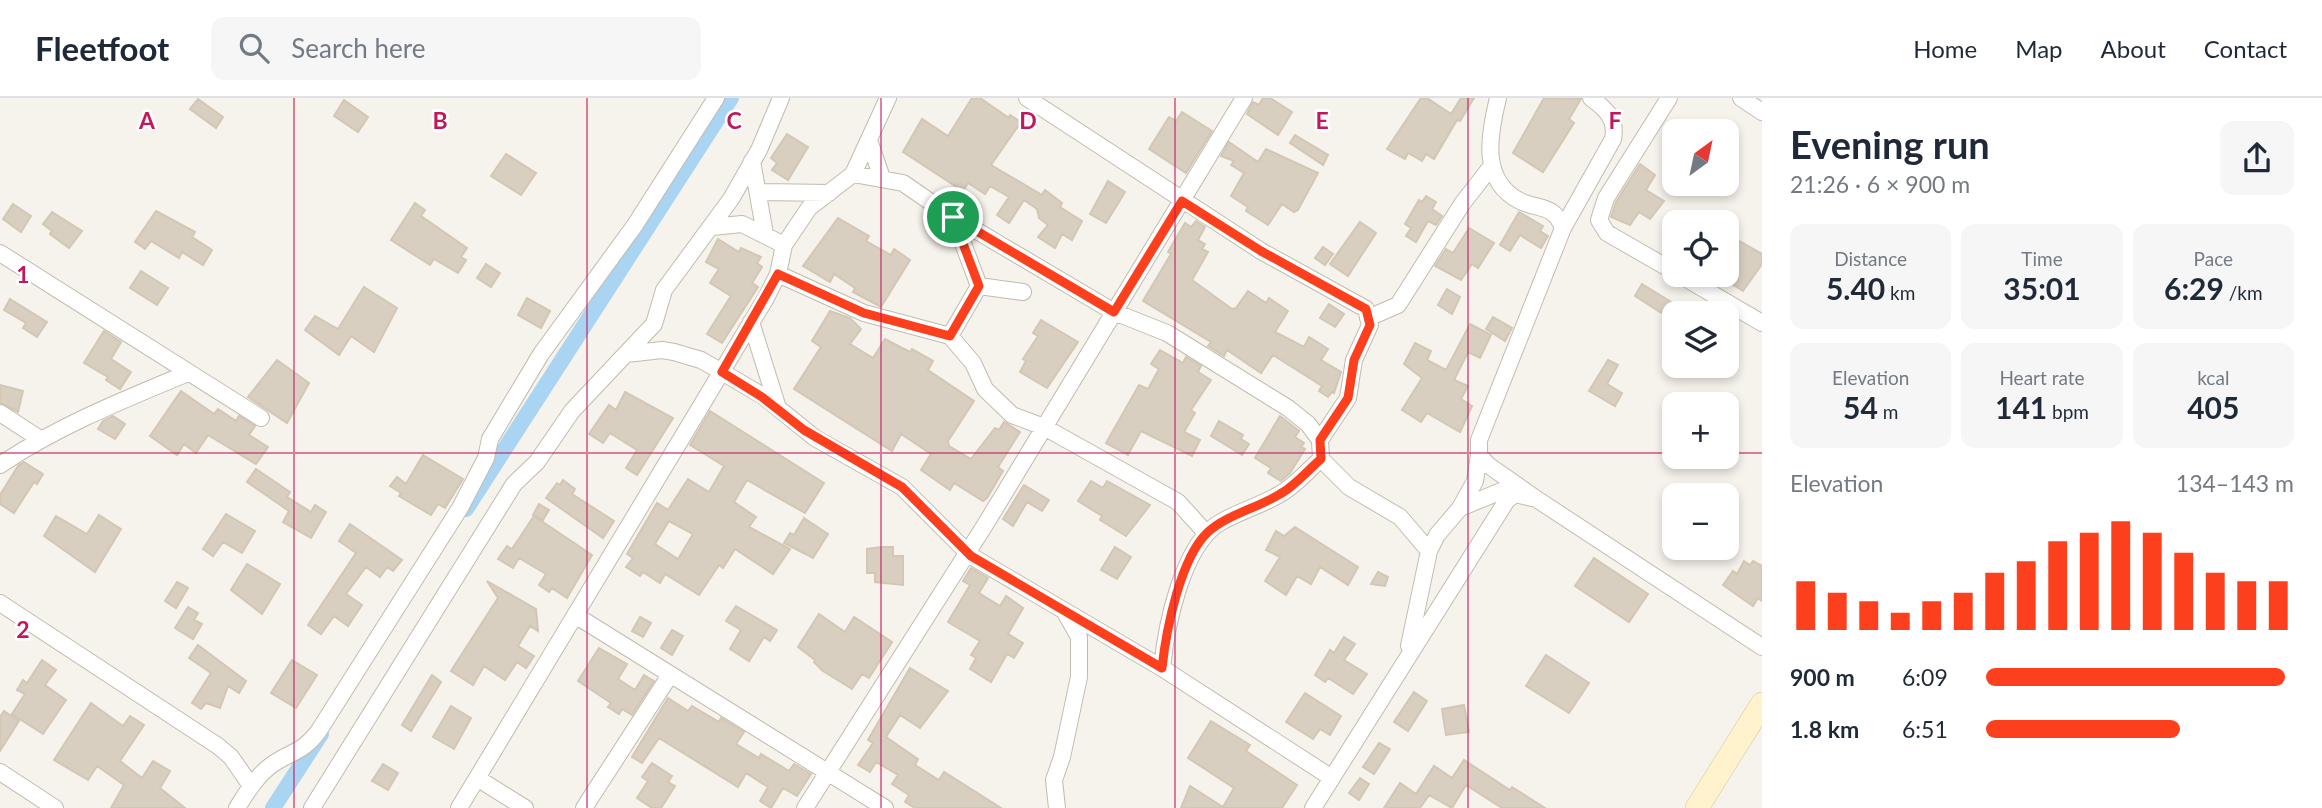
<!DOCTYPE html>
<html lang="en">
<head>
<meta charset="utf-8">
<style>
  :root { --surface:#fff; --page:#f6f6f7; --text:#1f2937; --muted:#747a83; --line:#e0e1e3; --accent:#fc3f1d }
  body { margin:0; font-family:Lato,sans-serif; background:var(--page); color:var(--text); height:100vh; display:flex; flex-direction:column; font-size:26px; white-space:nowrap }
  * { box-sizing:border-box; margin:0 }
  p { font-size:23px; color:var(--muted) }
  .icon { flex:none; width:38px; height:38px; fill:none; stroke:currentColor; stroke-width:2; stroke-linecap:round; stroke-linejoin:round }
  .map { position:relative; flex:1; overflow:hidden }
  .details { display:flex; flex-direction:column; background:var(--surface); width:560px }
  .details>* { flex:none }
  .needle { width:46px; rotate:33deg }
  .controls { position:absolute; left:1662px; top:21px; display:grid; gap:14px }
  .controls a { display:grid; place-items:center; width:77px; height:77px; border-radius:14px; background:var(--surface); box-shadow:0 4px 10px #0003; font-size:35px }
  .pin { position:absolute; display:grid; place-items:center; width:60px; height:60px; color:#fff; margin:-30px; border:4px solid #fff; border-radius:50%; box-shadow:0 2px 7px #0007 }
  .round { display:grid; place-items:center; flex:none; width:74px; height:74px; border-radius:14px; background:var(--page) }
  .head { display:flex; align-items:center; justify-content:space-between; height:119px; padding:0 28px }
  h1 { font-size:38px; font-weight:700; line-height:52px }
  .stats { display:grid; grid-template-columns:repeat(3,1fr); gap:10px; height:119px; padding:7px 28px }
  .stats div { display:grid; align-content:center; border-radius:14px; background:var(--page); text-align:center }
  .stats b { font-size:30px; font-weight:700 }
  .stats small { font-size:19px; font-weight:400 }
  .stats p { font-size:19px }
  .chart { height:196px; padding:14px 28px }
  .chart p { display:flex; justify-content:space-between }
  .chart svg { width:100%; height:126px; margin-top:7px; stroke:var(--accent); stroke-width:6 }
  ul { padding:0 28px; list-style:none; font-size:23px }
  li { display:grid; grid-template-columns:112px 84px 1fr; align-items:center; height:52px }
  li i { height:18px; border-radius:9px; background:var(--accent) }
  header { display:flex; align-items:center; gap:42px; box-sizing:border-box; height:98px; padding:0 35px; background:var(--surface); border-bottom:2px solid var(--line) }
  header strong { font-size:33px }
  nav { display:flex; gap:38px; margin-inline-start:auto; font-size:24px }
  .search { width:490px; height:63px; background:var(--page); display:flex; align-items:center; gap:18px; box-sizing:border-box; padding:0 24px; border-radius:14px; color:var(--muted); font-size:26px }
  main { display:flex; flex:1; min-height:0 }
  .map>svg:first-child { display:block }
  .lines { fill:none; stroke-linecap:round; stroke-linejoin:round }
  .canal { stroke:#a9d4f2; stroke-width:16 }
  .building { fill:#d8cfc1; stroke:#d3c7b4; stroke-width:2; fill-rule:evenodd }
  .minor-casing { stroke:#c2bbae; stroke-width:18 }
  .secondary-casing { stroke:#d6c79b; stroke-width:24 }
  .minor { stroke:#fff; stroke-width:16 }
  .secondary { stroke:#fff3cd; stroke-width:23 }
  .route-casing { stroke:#fff; stroke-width:14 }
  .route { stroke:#fc3f1d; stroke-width:9 }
  .grid { fill:none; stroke:#c2185b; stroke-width:2; stroke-opacity:0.55 }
  .grid-label { font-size:23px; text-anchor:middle; font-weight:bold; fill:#c2185b; stroke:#fff; stroke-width:5; stroke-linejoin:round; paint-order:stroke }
</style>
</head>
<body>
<header>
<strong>Fleetfoot</strong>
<div class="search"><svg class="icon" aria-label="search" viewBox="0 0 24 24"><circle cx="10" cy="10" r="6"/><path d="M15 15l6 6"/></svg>Search here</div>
<nav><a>Home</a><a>Map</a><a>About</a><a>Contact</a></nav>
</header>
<main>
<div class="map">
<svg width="1762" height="710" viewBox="0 0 1762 710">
  <rect width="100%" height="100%" fill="#f6f3ec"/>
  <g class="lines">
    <path class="canal" d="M466,411L731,0
      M273,710L321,636"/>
  </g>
  <path class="building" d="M972,0H980L1009,20L1010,17L1021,24L991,67L1042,97L1045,92L1062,105L1060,109L1082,123L1072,142L1062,136L1055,150L1038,139L1048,127L1039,120L1037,111L1024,102L1009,125L997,117L1009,99L990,88L985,96L968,85L963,93L903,54L922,21L948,38Z
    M1263,0H1270L1292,14L1278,37L1247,16L1253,4L1259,7Z
    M1421,0H1427L1451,16L1461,0H1474L1460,23L1457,22L1434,61L1426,56L1422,63L1408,55L1405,61L1387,51Z
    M1544,0L1581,1L1569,21L1574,25L1543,74L1513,55Z
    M198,1L223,19L216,30L190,11Z
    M344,2L368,19L358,34L334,18Z
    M1182,14L1212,33L1186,75L1149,51L1169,19L1176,23Z
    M787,36L808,49L788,82L772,72L777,65L771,60Z
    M1295,37L1328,57L1323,67L1290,45Z
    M1229,44L1258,64L1266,51L1318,75L1298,112L1294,114L1282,106L1268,127L1246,113L1248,109L1231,98L1244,75L1231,67L1234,63L1221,58Z
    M506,56L536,75L521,97L491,78Z
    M1640,66L1655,77L1646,92L1664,103L1650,121L1639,114L1630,127L1611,119L1616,104Z
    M1108,83L1125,94L1106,125L1090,116Z
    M1426,98L1436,104L1432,111L1442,118L1436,127L1428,123L1416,144L1406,138L1411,130L1405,126L1419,102L1422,104Z
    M415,105L425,112L421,118L467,150L461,159L466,162L458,175L434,161L430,167L391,142Z
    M13,106L31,118L21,134L3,121Z
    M156,113L195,134L192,139L212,152L203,167L182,154L179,160L151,143L145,151L135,144Z
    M52,114L82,133L69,150L50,136L52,133L43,126Z
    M1519,114L1543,128L1540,133L1548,138L1541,150L1520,137L1510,153L1500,147Z
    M838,120L869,138L866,143L891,157L894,151L910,162L881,209L853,194L855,190L834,176L830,184L803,168Z
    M1196,123L1205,129L1198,142L1205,146L1202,151L1208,154L1192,182L1232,211L1236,210L1248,193L1266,205L1269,200L1288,213L1275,234L1304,249L1309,239L1328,251L1321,262L1341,274L1334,295L1332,294L1328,299L1319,293L1322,288L1273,257L1261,275L1227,252L1224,258L1208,248L1211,244L1143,203L1171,156L1168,154L1185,125L1191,129Z
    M1360,124L1376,135L1348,178L1330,166Z
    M1469,130L1494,145L1478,170L1472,166L1461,182L1435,168L1446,151L1453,155Z
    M1734,140L1762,156V166L1743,193L1727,183V142L1731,144Z
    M718,141L739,154L741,150L761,159L757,165L762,169L752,185L758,189L722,245L707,236L731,198L710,185L719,171L706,164Z
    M1323,149L1333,156L1325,167L1315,160Z
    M486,166L500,175L491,189L477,180Z
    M141,173L168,190L157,207L130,190Z
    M1642,186L1689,215H1675V220L1660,214L1635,198Z
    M364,189L397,210L374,254L351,238L339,257L305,232L315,218L338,231Z
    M1447,191L1460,199L1452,216L1438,207Z
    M527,200L550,213L541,230L518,217Z
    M10,201L47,224L37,239L23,230L26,225L4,212Z
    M1329,206L1344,216L1335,229L1320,220Z
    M830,213L850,220L861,231L850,246L873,260L885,241L910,254L912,251L933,263L928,272L974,303L948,343L949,348L971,361L995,330L999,332L1004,324L1020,334L998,369L1003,373L987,400L983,403L954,385L950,392L921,372L931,356L901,336L892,353L794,291L821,249L812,243Z
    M1493,219L1512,230L1505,243L1486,231Z
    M1041,222L1078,244L1047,290L1020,274L1026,263L1023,261L1038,238L1033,235Z
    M1470,226L1491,237L1480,260L1468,254L1454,282L1468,288L1461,301L1472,308L1460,334L1427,315L1421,324L1402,312L1422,280L1404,266L1415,245L1431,253L1427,262L1446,272Z
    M104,233L121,244L111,261L131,274L120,291L106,282L108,279L84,265Z
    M1160,252L1183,265L1186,259L1201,268L1198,274L1211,282L1191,312L1195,315L1184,334L1200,342L1192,358L1141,333L1128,357L1106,345L1139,287L1148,291L1159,271L1151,266Z
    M277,262L309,285L287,325L248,299Z
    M1608,262L1618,267L1607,286L1622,295L1615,308L1589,293Z
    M0,287L23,293L18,314L0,305Z
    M181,293L214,316L218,311L236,323L239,318L255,328L249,337L268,349L256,366L208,337L196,355L184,346L177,357L150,338Z
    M625,294L673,320L637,377L626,370L637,352L610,335L603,345L589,336L609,307L616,312Z
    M710,313L824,385L805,415L747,382L734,404L756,419L749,429L790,451L773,476L735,451L723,470L719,467L699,497L665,476L660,485L643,474L640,478L626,469L633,460L627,456L657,405L668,412L688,381L709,394L724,368L690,347ZM669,423L693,436L678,461L655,446Z
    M113,318L125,326L115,341L98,331L103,323Z
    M1280,318L1299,333L1295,339L1304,345L1301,349L1305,351L1290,375L1281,383L1268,375L1271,370L1255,360Z
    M1219,323L1243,337L1241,341L1249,346L1242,357L1211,338Z
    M423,357L463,381L445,410L438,406L431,417L399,398L401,395L390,388L397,379L406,386Z
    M24,364L43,376L37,386L34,384L14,415L0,406V397L18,368Z
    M256,371L290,394L287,399L311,414L315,407L326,414L311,440L283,424L289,413L247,384Z
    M563,382L575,391L572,396L614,423L603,440L546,400L557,385L560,387Z
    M1091,383L1103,390L1107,383L1150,407L1126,438L1100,422L1102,418L1078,403Z
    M1024,387L1049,402L1042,413L1027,404L1013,428L1003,421Z
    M539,406L549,412L543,422L533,417Z
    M226,416L255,433L242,455L223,444L213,458L203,451Z
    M99,417L121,431L95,474L44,438L56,418L87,436Z
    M534,418L592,457L567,500L552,490L549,494L539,487L546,476L519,460L513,470L498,461L507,448L512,451Z
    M804,420L828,436L813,460L784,445L790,435L794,437Z
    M350,426L402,462L393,473L387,469L380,479L366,469L346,496L362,507L348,528L334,518L321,536L308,527L356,455L339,443Z
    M1295,429L1358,469L1348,487L1320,469L1311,486L1297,478L1286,497L1265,483L1280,459L1266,452L1276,433L1284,438Z
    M882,449H893V458H903V487L875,484V475H867V451Z
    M1115,449L1131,459L1117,481L1101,472Z
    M1594,460L1648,496L1629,524L1575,488Z
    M1744,463L1750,467L1753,463L1762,468V503L1758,500L1753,508L1723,487L1733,473L1737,476Z
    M247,466L280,486L262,516L231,492Z
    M971,470L988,480L979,495L1000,508L1006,498L1023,510L1008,536L1023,545L1014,560L1007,556L991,584L970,571L976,560L971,557L980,543L948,524L970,487L963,483Z
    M1378,474L1388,479L1385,488L1371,486Z
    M487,483L536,511L538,533L530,528L518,548L534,558L526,570L517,564L505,582L484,568L473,587L451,573L498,500Z
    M177,484L188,490L176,510L165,503Z
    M736,508L777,532L770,543L764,539L749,563L730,551L741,532L726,523Z
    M188,509L198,515L194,522L202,526L193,541L175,530Z
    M819,516L845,534L854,519L892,544L869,580L862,576L852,591L823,573L814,564L815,562L798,549Z
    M640,519L651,525L643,539L632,533Z
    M672,532L683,538L672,557L661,550Z
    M1344,539L1355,546L1344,562L1367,576L1353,596L1328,580L1325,584L1315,577L1330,552L1334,555Z
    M198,547L246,583L239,595L228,588L220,610L206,605L201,611L192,605L211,575L189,560Z
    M599,550L627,566L618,581L635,592L644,577L654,583L632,617L622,611L619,616L608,609L611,605L578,583Z
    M1546,557L1589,585L1569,615L1526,588Z
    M42,562L56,572L45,587L66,602L43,636L12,616L25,596L17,592L23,582L27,585Z
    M292,562L317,577L296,610L271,595Z
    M910,570L948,593L920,630L900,617L886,639L918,661L915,667L939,682L944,674L1001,710H915L905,704L909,697L892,686L898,677L876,664L870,674L858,667L873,645L868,642Z
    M432,577L441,584L411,633L402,627Z
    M1414,594L1427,603L1408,633L1394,624Z
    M1305,595L1341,618L1330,637L1320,631L1313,641L1286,624Z
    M668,600L688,613L692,608L719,624L721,620L744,634L736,646L759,660L761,656L789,673L794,666L811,676L797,698L783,690L771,710L760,703L768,689L746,675L738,689L659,640L642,665L632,659Z
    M91,605L123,628L130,618L144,627L120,663L142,680L153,663L170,673L160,690L185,710H111L124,687L97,668L88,682L54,662Z
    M1464,607L1469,634L1446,637L1442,611Z
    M451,608L471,620L454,651L433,639Z
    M4,613L19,623L0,653V619Z
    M1211,623L1250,647L1246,653L1297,687L1282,710H1181L1190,688L1223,709L1234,690L1188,660Z
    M1379,645L1390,651L1374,676L1363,669Z
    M1464,662L1510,692L1512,689L1545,710H1502L1466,687L1452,710L1429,697L1420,710H1384L1400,685L1416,696L1434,668L1452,680Z
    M652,665L672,678L668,684L675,688L661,710H652L637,700L648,683L642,679Z
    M383,666L398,675L388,692L372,683Z
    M1360,680L1369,686L1359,702L1349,695Z"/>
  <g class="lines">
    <g class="minor-casing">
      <path id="minor" d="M1027,0L1261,153L1366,211L1370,227L1354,262L1348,300L1320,342L1321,361L1349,389L1400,419L1429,453
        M1498,0C1489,36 1480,83 1520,103C1539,112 1554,106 1563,130L1479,342V357L1488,367L1538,402L1762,549
        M1669,0L1606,100L1599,122L1607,135L1675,174
        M1741,0L1762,14
        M870,45L882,80
        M752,63L765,136
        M853,76L888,0
        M758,94L829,95
        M712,129L742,126L784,147
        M1563,130L1613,41C1617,21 1606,11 1591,0
        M0,155L261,320
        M778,176L864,215L950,238L973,265L985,291L1012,317L1044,329L1178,404L1206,435
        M1680,177L1762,225
        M979,188L1023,194
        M1368,220L1398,207L1462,106L1490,70
        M751,224L778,310
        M950,238L979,188L953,119
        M626,256L662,252L674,254L701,262L722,274L763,298L815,340L902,389L971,458L1162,570L1332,680
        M0,315L40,341
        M0,367C58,328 123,302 188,275
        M1460,410L1516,387
        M0,505L218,648L231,659L251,688
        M575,517L885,710
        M1409,548L1429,453L1437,437L1460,410L1475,383L1479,357
        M1162,570C1166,529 1182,446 1221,424C1238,414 1262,407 1280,396C1295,388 1308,372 1321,361
        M0,674L55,710
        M477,680L525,710
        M237,710C247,694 257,677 273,666C292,653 303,654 318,634L460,410L486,360L490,341L541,256L635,127L716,0
        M312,710L514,386L537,364L572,313L654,226L664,192L731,101L759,52L781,0
        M459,710L766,200L778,176L784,147L809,110L853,76L903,85L945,114L1114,214L1167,235L1288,310L1308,326L1320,342
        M584,710L670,577
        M805,710L985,427L1244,0
        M1057,710L1054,682L1062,659L1079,579V539L1066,516
        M1313,710L1507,402L1515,396L1532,400"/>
    </g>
    <g class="secondary-casing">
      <path id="secondary" d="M1697,710L1762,606"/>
    </g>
    <use href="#minor" class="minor"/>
    <use href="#secondary" class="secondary"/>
  </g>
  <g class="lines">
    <g class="route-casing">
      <path id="route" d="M1182,103L1261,153L1366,211L1370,227L1354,262L1348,300L1320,342L1321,361C1308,372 1295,388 1280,396C1258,410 1226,417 1208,434C1180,460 1166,533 1162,570L971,458L902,389L804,332L762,299L722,274L778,176L864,215L950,238L979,188L953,119L1114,214Z"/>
    </g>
    <use href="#route" class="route"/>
  </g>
  <path class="grid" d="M294,0V710M587,0V710M881,0V710M1175,0V710M1468,0V710M0,355H1675M1727,355H1762"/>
  <g class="grid-label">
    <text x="147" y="31">A</text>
    <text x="440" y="31">B</text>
    <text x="734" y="31">C</text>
    <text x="1028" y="31">D</text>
    <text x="1322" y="31">E</text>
    <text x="1615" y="31">F</text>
    <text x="23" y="185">1</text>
    <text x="23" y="540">2</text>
  </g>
</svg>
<div class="controls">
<a><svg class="needle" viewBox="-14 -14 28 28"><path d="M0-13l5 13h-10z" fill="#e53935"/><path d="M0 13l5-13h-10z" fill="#747a83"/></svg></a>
<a><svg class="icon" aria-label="locate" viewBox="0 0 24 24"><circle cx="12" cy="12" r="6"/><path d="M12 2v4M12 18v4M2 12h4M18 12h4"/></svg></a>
<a><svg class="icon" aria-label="layers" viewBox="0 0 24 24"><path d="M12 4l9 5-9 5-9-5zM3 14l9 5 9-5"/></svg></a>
<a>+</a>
<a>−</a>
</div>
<div class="pin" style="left:953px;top:119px;background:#1e9e55"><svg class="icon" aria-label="arrive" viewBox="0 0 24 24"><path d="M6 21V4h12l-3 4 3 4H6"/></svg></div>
</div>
<section class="details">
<div class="head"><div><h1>Evening run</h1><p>21:26 · 6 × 900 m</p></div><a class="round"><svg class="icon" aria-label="share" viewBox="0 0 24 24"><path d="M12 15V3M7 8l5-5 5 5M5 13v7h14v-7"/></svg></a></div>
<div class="stats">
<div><p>Distance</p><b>5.40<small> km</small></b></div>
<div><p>Time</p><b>35:01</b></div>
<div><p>Pace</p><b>6:29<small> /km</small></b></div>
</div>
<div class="stats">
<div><p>Elevation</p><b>54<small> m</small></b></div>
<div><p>Heart rate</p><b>141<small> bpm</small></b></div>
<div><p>kcal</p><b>405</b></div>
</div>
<div class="chart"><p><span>Elevation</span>134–143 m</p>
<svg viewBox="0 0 160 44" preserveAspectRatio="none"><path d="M5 44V27M15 44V31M25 44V34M35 44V38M45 44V34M55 44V31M65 44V24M75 44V20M85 44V13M95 44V10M105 44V6M115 44V10M125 44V17M135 44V24M145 44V27M155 44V27"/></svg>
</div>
<ul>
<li><b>900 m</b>6:09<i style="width:97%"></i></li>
<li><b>1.8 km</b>6:51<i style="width:63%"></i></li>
</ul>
</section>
</main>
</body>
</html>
